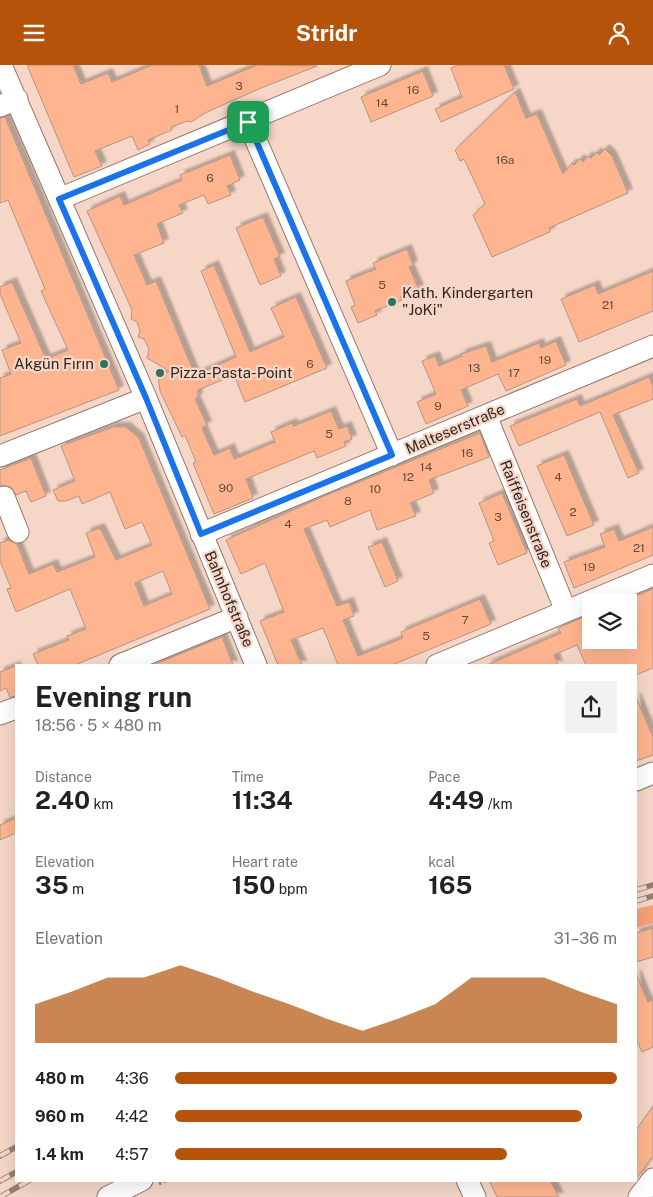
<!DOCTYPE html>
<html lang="en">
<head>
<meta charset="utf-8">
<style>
  :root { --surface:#fff; --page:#f2f2f2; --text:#222; --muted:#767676; --accent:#b45309 }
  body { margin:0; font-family:"Public Sans",sans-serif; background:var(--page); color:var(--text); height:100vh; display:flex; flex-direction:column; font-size:19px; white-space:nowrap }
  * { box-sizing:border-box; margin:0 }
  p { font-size:16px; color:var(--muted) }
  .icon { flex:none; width:28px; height:28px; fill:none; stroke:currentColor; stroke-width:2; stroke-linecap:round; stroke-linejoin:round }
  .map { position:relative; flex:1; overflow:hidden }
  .drawer { position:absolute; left:15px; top:599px; width:622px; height:518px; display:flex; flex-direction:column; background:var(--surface); border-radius:0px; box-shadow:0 5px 20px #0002 }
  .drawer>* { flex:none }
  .controls { position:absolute; left:582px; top:529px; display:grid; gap:10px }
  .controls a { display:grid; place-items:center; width:55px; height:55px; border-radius:0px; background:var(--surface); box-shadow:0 5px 20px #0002; font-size:25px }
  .pin { position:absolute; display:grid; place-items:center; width:42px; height:42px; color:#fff; margin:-21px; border-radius:10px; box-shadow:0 2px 8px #0006 }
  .round { display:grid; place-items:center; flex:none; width:52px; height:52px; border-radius:0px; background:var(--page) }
  .headline { display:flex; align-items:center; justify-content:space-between; height:85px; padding:0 20px }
  h1 { font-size:28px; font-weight:700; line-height:38px }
  .figures { display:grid; grid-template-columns:repeat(3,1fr); gap:8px; height:85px; padding:5px 20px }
  .figures div { display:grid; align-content:center }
  .figures b { font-size:25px; font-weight:700 }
  .figures small { font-size:14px; font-weight:400 }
  .figures p { font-size:14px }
  .chart { height:140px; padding:10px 20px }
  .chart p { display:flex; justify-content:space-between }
  .chart svg { width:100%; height:90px; margin-top:5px; fill:var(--accent); opacity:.7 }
  ul { padding:0 20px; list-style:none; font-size:16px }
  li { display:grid; grid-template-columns:80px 60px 1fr; align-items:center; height:38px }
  li i { height:12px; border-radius:6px; background:var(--accent) }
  header { display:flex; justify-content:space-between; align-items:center; height:65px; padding:0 20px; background:var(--accent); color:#fff; font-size:22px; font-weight:700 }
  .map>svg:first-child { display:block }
  .green { fill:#f8a275 }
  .building { fill:#feb58f; stroke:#b29586; fill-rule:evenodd; filter:url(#shadow) }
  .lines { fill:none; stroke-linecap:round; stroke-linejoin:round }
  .minor-casing { stroke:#937769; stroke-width:23 }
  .path { stroke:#9a8479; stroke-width:3; stroke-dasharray:2.5 2.5; stroke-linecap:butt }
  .minor { stroke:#fff; stroke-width:21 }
  .rail-casing { stroke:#947e74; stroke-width:5.5 }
  .rail { stroke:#f6d7c7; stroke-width:4; stroke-dasharray:11; stroke-linecap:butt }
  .route-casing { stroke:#fff; stroke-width:10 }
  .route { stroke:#1a73e8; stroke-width:6 }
  .poi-dot { fill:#2c7266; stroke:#f6d7c7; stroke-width:2 }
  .labels { text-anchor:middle; stroke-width:4.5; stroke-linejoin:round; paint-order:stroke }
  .number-label { font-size:12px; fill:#64493c }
  .poi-label { font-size:15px; fill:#312520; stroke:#f6d7c7; text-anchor:start }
  .street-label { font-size:15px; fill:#312520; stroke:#f6d7c7 }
</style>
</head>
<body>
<header><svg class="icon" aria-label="menu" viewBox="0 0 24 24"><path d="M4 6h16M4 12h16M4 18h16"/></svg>Stridr<svg class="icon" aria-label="person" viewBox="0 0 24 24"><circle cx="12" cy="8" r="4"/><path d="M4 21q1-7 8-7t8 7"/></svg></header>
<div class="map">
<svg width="653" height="1132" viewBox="0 0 653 1132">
  <defs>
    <filter id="shadow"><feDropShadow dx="4.5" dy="-4.5" stdDeviation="1" flood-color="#0004"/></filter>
  </defs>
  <rect width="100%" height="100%" fill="#f6d7c7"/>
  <path class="green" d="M653,840V858L636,863V844Z"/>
  <path class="building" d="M27,0H73L81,19L108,8L112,17L152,0H199L207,21L257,0L317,1L261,23L205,48L191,57L187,56L171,62L172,65L148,75L150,79L138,85L132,71L95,86L102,101L74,112Z
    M458,0H504L514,24L441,57L435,44L462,32L451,3Z
    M423,6L433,31L371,57L361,32Z
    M515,27L526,53L537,49L563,109L572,98L574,100L580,94L583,97L588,91L591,93L597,87L599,90L605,84L612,91L628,128L549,163L550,167L492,192L473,150L485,139L464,94L460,96L455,85Z
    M5,52L119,325L0,371V313L11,309L2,285L21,278L0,229V222L12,217L46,294L68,285L41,226L45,224L8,135L0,138V53Z
    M230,90L240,115L227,121L231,130L208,139L204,130L179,140L183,148L157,159L164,178L134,190L147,220L156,216L195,310L236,292L201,206L214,200L250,287L284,272L271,243L296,232L327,303L245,337L234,310L198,325V332L195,334L207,360L202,363L214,390L230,383L234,394L275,377L271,367L292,358L294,361L331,346L339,364L347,361L352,374L344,377L346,381L317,393L314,386L246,414L253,433L214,449L193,398L196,397L185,370L182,372L160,326L158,311L169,306L147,293L149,284L144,274L138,272L140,266L137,257L131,254L132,245L87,146L120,131L124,140L182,115L180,110Z
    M263,152L280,192L274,194L281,211L260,220L236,163Z
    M407,184L413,200L409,202L419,224L400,232L402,235L375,246L377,250L358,258L351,242L355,240L346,216L376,204L373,198Z
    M653,206V246L579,277L561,234L595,220L598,229Z
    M556,276L566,300L506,326L498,309L461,325L468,341L426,359L417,337L436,329L422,296L435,291L439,301L462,291L461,289L486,281L492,297L539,278L541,283Z
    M649,312L653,322V334L613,350L639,408L628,413L600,347L519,381L510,361L577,334L580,341Z
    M113,362H126L139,373L210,544L75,600H38L33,589L69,575L67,571L86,564L70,524L16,547L7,524L11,523L0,496V478L9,475L17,479L29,509L53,499L57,507L95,492L86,468L100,463L116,495L152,480L142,457L125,464L110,427L82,439L79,431L66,436H58L53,425L75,416L61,381ZM163,506L172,529L144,541L135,518Z
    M480,368L489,392L429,415L434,428L410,438L416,451L377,465L370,445L330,462L327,455L304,464L337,541L349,537L354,551L343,555L358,591L403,573L401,567L480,534L491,559L392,600H338L323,563L291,575L302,600H278L260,556L284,547L265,498L241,509L226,475L327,430Z
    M564,390L594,460L567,471L537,401Z
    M31,393L46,431L31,437L26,426L16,430L11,422L0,420V405Z
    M502,428L527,488L498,500L489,478L494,476L479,438Z
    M653,462V490L574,523L564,497L605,482L600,469L614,464L619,476Z
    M382,477L398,516L385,522L368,482Z
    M653,524V603L636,610V600H586L577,580L554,590L558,600H487L561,568L558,563L591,549V575H637L629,554V534Z
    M222,572L233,600H153Z
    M16,601V631L10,632L6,623L0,626V607Z
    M636,632L653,672V690L636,696Z
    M16,753V768L0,775V760Z
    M653,863V892L636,897V868Z
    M636,909L648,937L653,935V982L642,987L636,974Z
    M653,1041V1091L636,1114V1065Z
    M489,1115H550L559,1132H497Z"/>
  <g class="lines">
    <g class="minor-casing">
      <path id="minor" d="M1,0L146,333L256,600
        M0,41L17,34
        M248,57L392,390
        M59,134L380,0
        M486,351L566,546
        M0,391L146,333
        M4,432L18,467
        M201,469L653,281
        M120,600L237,552
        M437,600L653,510
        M0,649L16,643
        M636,715L653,708
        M467,1115L475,1132
        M108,1132L142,1115
        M639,1132L653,1114"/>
    </g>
    <path class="path" d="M159,1119L168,1115"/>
    <use href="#minor" class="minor"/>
    <g class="rail-casing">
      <path id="rail" d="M636,825L653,820
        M636,836L653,831
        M0,1091L16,1082
        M0,1116L16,1107
        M0,1132L30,1115"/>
    </g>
    <use href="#rail" class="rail"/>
  </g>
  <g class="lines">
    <g class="route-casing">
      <path id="route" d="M248,57L392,390L201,469L146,333L59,134Z"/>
    </g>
    <use href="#route" class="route"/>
  </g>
  <g class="poi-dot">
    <circle cx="392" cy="237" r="5"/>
    <circle cx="104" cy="299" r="5"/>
    <circle cx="160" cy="308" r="5"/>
  </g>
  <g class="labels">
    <g class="number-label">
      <text x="239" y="25">3</text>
      <text x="413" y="29">16</text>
      <text x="382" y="42">14</text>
      <text x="177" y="48">1</text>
      <text x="505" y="99">16a</text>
      <text x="210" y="117">6</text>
      <text x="382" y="224">5</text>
      <text x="608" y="244">21</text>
      <text x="545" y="299">19</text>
      <text x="310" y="303">6</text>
      <text x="474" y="307">13</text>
      <text x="514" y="312">17</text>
      <text x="438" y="345">9</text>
      <text x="329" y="373">5</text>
      <text x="467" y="392">16</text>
      <text x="426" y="406">14</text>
      <text x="408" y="416">12</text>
      <text x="558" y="416">4</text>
      <text x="226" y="427">90</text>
      <text x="375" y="428">10</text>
      <text x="348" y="440">8</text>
      <text x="573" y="451">2</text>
      <text x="498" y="456">3</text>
      <text x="288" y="463">4</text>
      <text x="639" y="487">21</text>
      <text x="589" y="506">19</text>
      <text x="465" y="559">7</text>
      <text x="426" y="575">5</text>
    </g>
    <g class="poi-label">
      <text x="402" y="233">Kath. Kindergarten<tspan x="402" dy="17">"JoKi"</tspan></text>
      <text x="94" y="304" text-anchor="end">Akgün Fırın</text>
      <text x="170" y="313">Pizza-Pasta-Point</text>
    </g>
    <g class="street-label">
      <text transform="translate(455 364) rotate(-23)" y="5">Malteserstraße</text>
      <text transform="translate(526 449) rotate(68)" y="5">Raiffeisenstraße</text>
      <text transform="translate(229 534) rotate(67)" y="5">Bahnhofstraße</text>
    </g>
  </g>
</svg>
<div class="controls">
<a><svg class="icon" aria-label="layers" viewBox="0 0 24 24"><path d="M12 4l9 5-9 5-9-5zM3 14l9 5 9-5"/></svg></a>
</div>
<div class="pin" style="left:248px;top:57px;background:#1e9e55"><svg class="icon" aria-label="arrive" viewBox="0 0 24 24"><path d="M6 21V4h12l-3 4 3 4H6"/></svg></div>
<section class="drawer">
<div class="headline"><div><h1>Evening run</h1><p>18:56 · 5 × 480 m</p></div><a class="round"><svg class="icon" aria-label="share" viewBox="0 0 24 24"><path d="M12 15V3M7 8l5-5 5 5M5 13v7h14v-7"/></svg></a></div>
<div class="figures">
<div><p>Distance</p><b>2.40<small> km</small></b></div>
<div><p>Time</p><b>11:34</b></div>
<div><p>Pace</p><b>4:49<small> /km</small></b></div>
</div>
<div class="figures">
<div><p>Elevation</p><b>35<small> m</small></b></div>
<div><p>Heart rate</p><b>150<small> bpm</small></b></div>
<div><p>kcal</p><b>165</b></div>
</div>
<div class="chart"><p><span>Elevation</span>31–36 m</p>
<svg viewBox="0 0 160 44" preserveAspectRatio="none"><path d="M0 44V25L10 19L20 12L30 12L40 6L50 12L60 19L70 25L80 32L90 38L100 32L110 25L120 12L130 12L140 12L150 19L160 25V44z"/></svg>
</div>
<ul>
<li><b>480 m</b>4:36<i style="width:100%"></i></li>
<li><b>960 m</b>4:42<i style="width:92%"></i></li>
<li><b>1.4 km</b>4:57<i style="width:75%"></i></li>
</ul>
</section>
</div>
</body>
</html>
